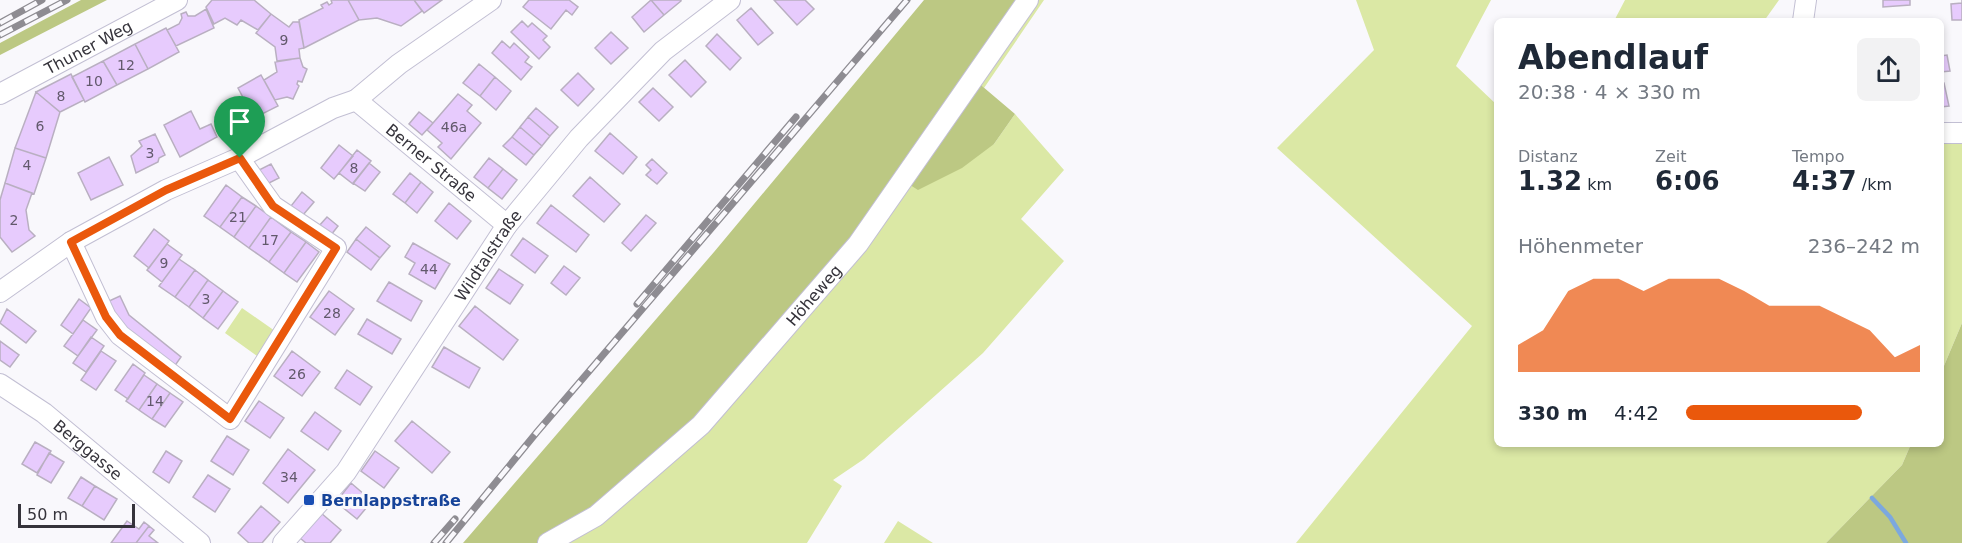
<!DOCTYPE html>
<html lang="de">
<head>
<meta charset="utf-8">
<style>
  :root { --surface:#fff; --page:#f2f2f3; --text:#1f2937; --muted:#747a83; --accent:#ea580c }
  body { margin:0; font-family:"DejaVu Sans",sans-serif; background:var(--page); color:var(--text); height:100vh; display:flex; flex-direction:column; font-size:22px; white-space:nowrap }
  * { box-sizing:border-box; margin:0 }
  p { font-size:20px; color:var(--muted) }
  .icon { flex:none; width:33px; height:33px; fill:none; stroke:currentColor; stroke-width:2; stroke-linecap:round; stroke-linejoin:round }
  .map { position:relative; flex:1; overflow:hidden }
  .sheet { position:absolute; left:1494px; top:18px; width:450px; height:429px; display:flex; flex-direction:column; background:var(--surface); border-radius:9px; box-shadow:0 3px 9px #0003 }
  .sheet>* { flex:none }
  .scale { position:absolute; left:18px; bottom:15px; width:117px; box-sizing:border-box; padding-left:6px; border:3px solid #35333b; border-top:0; font-size:16px; line-height:21px; white-space:nowrap; color:#35333b; -webkit-text-stroke:4px #f9f8fc; paint-order:stroke }
  .pin { position:absolute; display:grid; place-items:center; width:51px; height:51px; color:#fff; margin:-62px -26px; border-radius:50% 50% 50% 0; rotate:-45deg; box-shadow:0 0 6px #0007 }
  .pin .icon { rotate:45deg }
  .round { display:grid; place-items:center; flex:none; width:63px; height:63px; border-radius:9px; background:var(--page) }
  .overview { display:flex; align-items:center; justify-content:space-between; height:102px; padding:0 24px }
  h1 { font-size:33px; font-weight:800; line-height:45px }
  .metrics { display:grid; grid-template-columns:repeat(3,1fr); gap:9px; height:102px; padding:6px 24px }
  .metrics div { display:grid; align-content:center }
  .metrics b { font-size:26px; font-weight:800 }
  .metrics small { font-size:16px; font-weight:400 }
  .metrics p { font-size:16px }
  .chart { height:168px; padding:12px 24px }
  .chart p { display:flex; justify-content:space-between }
  .chart svg { width:100%; height:108px; margin-top:6px; fill:var(--accent); opacity:.7 }
  ul { padding:0 24px; list-style:none; font-size:20px }
  li { display:grid; grid-template-columns:96px 72px 1fr; align-items:center; height:45px }
  li i { height:15px; border-radius:8px; background:var(--accent) }
  .map>svg:first-child { display:block }
  .green { fill:#dbe8a5 }
  .forest { fill:#bcc883 }
  .lines { fill:none; stroke-linecap:round; stroke-linejoin:round }
  .stream { stroke:#7ca8de; stroke-width:4.5 }
  .building { fill:#e7cbfd; stroke:#b9afc1; stroke-width:1.5 }
  .minor-casing { stroke:#c2bfd3; stroke-width:22 }
  .minor { stroke:#fff; stroke-width:20 }
  .rail-casing { stroke:#8e8c92; stroke-width:7 }
  .rail { stroke:#f9f8fc; stroke-width:4.5; stroke-dasharray:14; stroke-linecap:butt }
  .route-casing { stroke:#fff; stroke-width:12 }
  .route { stroke:#ea580c; stroke-width:8 }
  .transit-dot { fill:#1a4fb4; stroke:#f9f8fc; stroke-width:2 }
  .labels { text-anchor:middle; stroke-width:6; stroke-linejoin:round; paint-order:stroke }
  .number-label { font-size:14px; fill:#62596c }
  .street-label { font-size:16px; fill:#35333b; stroke:#f9f8fc }
  .transit-label { font-size:16px; font-weight:bold; fill:#164399; stroke:#f9f8fc; text-anchor:start }
</style>
</head>
<body>
<div class="map">
<svg width="1962" height="543" viewBox="0 0 1962 543">
  <rect width="100%" height="100%" fill="#f9f8fc"/>
  <path class="green" d="M1021,0H1044L984,88L968,75Z
    M1356,0H1491L1456,66L1497,105V444H1911L1902,465L1826,543H1296L1472,326L1277,148L1374,50Z
    M1625,0H1779L1764,21H1614Z
    M1015,114L1064,170L1021,219L1064,261L983,353L864,459L833,480L842,486L807,543H539L896,176L994,144Z
    M1941,137L1962,138V323L1941,373Z
    M242,308L275,331L257,356L225,333Z
    M898,521L933,543H884Z"/>
  <path class="forest" d="M81,0H107L0,55V43Z
    M924,0H1021L969,75L1015,114L994,144L962,168L918,190L896,176L852,239L695,423L599,509L539,543H463L714,252Z
    M1962,323V543H1826L1902,465L1911,444H1941V373Z"/>
  <g class="lines">
    <path class="stream" d="M1872,498L1890,517L1906,543"/>
  </g>
  <path class="building" d="M212,0H254L271,14L258,30L241,20L237,25L225,18L214,24L206,7Z
    M331,0H348L359,20L304,48L299,20L323,8L321,5L327,2L329,5L332,3Z
    M348,0H414L422,11L401,26L377,18L359,20Z
    M414,0H442L424,13Z
    M529,0H569L578,7L572,15L566,10L551,29L523,7Z
    M651,0H681V1L664,15Z
    M651,0L664,15L644,32L632,17Z
    M774,0H805L814,9L797,25Z
    M1883,0H1910V5L1883,7Z
    M1962,0V20H1952L1951,4L1962,3Z
    M751,8L773,33L758,45L737,20Z
    M206,9L214,28L176,46L167,30L179,24L182,18L181,14L186,12L188,16H195Z
    M271,14L289,27L293,22H299L304,48L299,49L300,58L277,61L275,47L256,33Z
    M522,21L528,27L532,23L547,36L543,40L550,47L539,59L511,32Z
    M166,28L179,52L148,69L135,44Z
    M611,32L628,48L611,64L595,48Z
    M717,34L741,58L730,70L706,46Z
    M502,41L510,48L514,43L529,57L525,62L532,67L521,80L492,53Z
    M135,44L148,69L117,85L103,61Z
    M1947,55L1950,71L1941,72V56Z
    M300,58L303,67L307,69L302,82L298,81L297,84L299,86L293,99L287,97L275,100L264,80L277,72L275,62Z
    M685,60L706,82L691,97L669,75Z
    M103,61L117,85L85,102L72,77Z
    M479,64L495,77L480,96L463,83Z
    M578,73L594,89L578,106L561,90Z
    M71,74L84,100L60,112L36,92Z
    M261,75L278,106L254,118L238,88Z
    M495,77L511,91L496,110L480,96Z
    M1941,83H1944L1949,106L1941,107Z
    M653,88L673,107L659,121L639,102Z
    M36,92L60,112L46,158L15,148Z
    M458,94L472,105L467,111L481,123L451,159L438,147L442,143L427,130Z
    M536,108L558,127L550,136L528,117Z
    M191,111L200,129L211,124L217,137L180,157L164,125Z
    M419,112L433,123L422,135L409,124Z
    M528,117L550,136L542,146L520,127Z
    M520,127L542,146L534,155L512,137Z
    M610,133L637,157L623,174L595,151Z
    M155,134L165,155L159,158L158,162L136,173L131,156L142,146L139,141Z
    M512,137L534,155L526,165L503,146Z
    M339,145L353,156L334,179L321,168Z
    M15,148L46,158L34,194L5,183Z
    M357,150L371,161L353,184L339,173Z
    M109,157L123,185L91,200L78,173Z
    M489,158L503,169L488,188L474,177Z
    M652,159L667,173L657,184L646,175L651,170L646,165Z
    M369,163L380,172L365,191L353,183Z
    M271,164L279,178L267,184L259,170Z
    M503,169L517,180L502,199L488,188Z
    M410,173L421,182L405,203L393,194Z
    M590,177L620,204L604,222L573,196Z
    M421,182L433,192L417,213L405,203Z
    M5,183L32,193L26,210L29,230L35,236L12,252L0,237V200Z
    M226,185L242,197L220,227L204,216Z
    M302,192L314,202L303,215L291,206Z
    M242,197L256,206L234,237L220,227Z
    M449,203L471,221L457,239L435,221Z
    M551,205L589,235L576,252L537,223Z
    M256,206L271,217L249,248L234,237Z
    M646,215L656,223L631,251L622,243Z
    M271,217L291,232L269,262L249,248Z
    M327,217L338,226L331,235L319,226Z
    M366,227L390,246L380,258L356,239Z
    M154,229L169,241L149,268L134,256Z
    M291,232L306,242L284,273L269,262Z
    M523,238L548,256L535,273L511,255Z
    M356,239L380,258L371,270L347,252Z
    M306,242L319,252L297,282L284,273Z
    M413,243L450,264L435,289L409,274L415,263L405,257Z
    M167,244L182,255L162,282L147,270Z
    M179,259L195,270L175,297L159,286Z
    M564,266L580,278L566,295L551,283Z
    M499,269L523,285L510,304L486,288Z
    M195,270L208,280L189,307L175,297Z
    M208,280L223,291L203,318L189,307Z
    M389,282L422,301L411,321L377,301Z
    M223,291L238,302L218,329L203,318Z
    M329,291L354,309L335,335L310,317Z
    M120,296L129,315L181,357L174,367L121,326L109,301Z
    M79,299L91,308L73,334L61,325Z
    M475,306L518,340L503,360L459,326Z
    M7,309L36,331L26,343L0,323Z
    M367,319L401,339L392,354L358,334Z
    M83,320L97,330L78,356L64,346Z
    M91,337L104,346L86,372L73,363Z
    M0,341L19,355L10,367L0,360Z
    M444,347L480,368L469,388L432,367Z
    M101,351L116,361L96,390L81,380Z
    M292,351L320,372L302,396L274,376Z
    M133,364L145,373L128,399L115,390Z
    M347,370L372,387L360,405L335,388Z
    M144,375L157,384L139,410L126,401Z
    M157,384L170,393L152,419L139,410Z
    M170,393L183,402L165,427L152,419Z
    M259,401L284,418L270,438L245,421Z
    M315,412L341,431L328,450L301,431Z
    M412,421L450,452L432,473L395,441Z
    M227,436L249,450L233,475L211,461Z
    M35,442L51,451L37,473L22,464Z
    M288,449L315,470L288,503L263,483Z
    M166,451L182,461L169,483L153,472Z
    M375,451L399,468L384,488L361,471Z
    M49,453L64,462L51,483L37,475Z
    M208,475L230,489L215,512L193,497Z
    M81,477L95,486L82,506L68,498Z
    M351,483L372,501L357,519L336,502Z
    M95,486L117,499L104,520L82,506Z
    M261,506L280,522L262,543H249L238,533Z
    M321,513L341,530L330,543H306L300,538Z
    M127,521L139,529L144,522L149,526L136,543H111Z
    M149,526L154,530L149,536L158,543H136Z"/>
  <g class="lines">
    <g class="minor-casing">
      <g id="minor">
        <path id="s1" d="M491,0L399,64L356,100L507,225"/>
        <path d="M1803,21L1806,0"/>
        <path id="s2" d="M0,94L177,0"/>
        <path d="M1941,133H1962"/>
        <path d="M71,242L106,317L120,335L230,419L336,248L273,206L239,158"/>
        <path d="M0,292L71,242L166,190L239,158L333,108L356,100"/>
        <path id="s3" d="M0,384L44,413L200,543"/>
        <path id="s4" d="M283,543L346,472L507,225L579,138L663,51L730,0"/>
        <path id="s5" d="M548,543L596,516L701,425L858,244L1028,0"/>
      </g>
    </g>
    <use href="#minor" class="minor"/>
    <g class="rail-casing">
      <path id="rail" d="M0,23L42,0
        M0,35L67,0
        M637,304L796,117
        M434,543L455,519
        M446,543L537,432L907,0"/>
    </g>
    <use href="#rail" class="rail"/>
  </g>
  <g class="lines">
    <g class="route-casing">
      <path id="route" d="M240,158L273,206L336,248L230,419L120,335L106,317L71,242L166,190Z"/>
    </g>
    <use href="#route" class="route"/>
  </g>
  <rect class="transit-dot" x="303" y="494" width="12" height="12" rx="3"/>
  <g class="labels">
    <g class="number-label">
      <text x="284" y="45">9</text>
      <text x="126" y="70">12</text>
      <text x="94" y="86">10</text>
      <text x="61" y="101">8</text>
      <text x="40" y="131">6</text>
      <text x="454" y="132">46a</text>
      <text x="150" y="158">3</text>
      <text x="27" y="170">4</text>
      <text x="354" y="173">8</text>
      <text x="238" y="222">21</text>
      <text x="14" y="225">2</text>
      <text x="270" y="245">17</text>
      <text x="164" y="268">9</text>
      <text x="429" y="274">44</text>
      <text x="206" y="304">3</text>
      <text x="332" y="318">28</text>
      <text x="297" y="379">26</text>
      <text x="155" y="406">14</text>
      <text x="289" y="482">34</text>
    </g>
    <g class="street-label">
      <text dy="6" stroke="none"><textPath href="#s2" startOffset="100">Thuner Weg</textPath></text>
      <text dy="6" stroke="none"><textPath href="#s1" startOffset="266">Berner Straße</textPath></text>
      <text dy="6" stroke="none"><textPath href="#s4" startOffset="354">Wildtalstraße</textPath></text>
      <text dy="6" stroke="none"><textPath href="#s5" startOffset="366">Höheweg</textPath></text>
      <text dy="6" stroke="none"><textPath href="#s3" startOffset="110">Berggasse</textPath></text>
    </g>
    <g class="transit-label">
      <text x="321" y="506">Bernlappstraße</text>
    </g>
  </g>
</svg>
<div class="scale">50 m</div>
<div class="pin" style="left:240px;top:158px;background:#1e9e55"><svg class="icon" aria-label="arrive" viewBox="0 0 24 24"><path d="M6 21V4h12l-3 4 3 4H6"/></svg></div>
<section class="sheet">
<div class="overview"><div><h1>Abendlauf</h1><p>20:38 · 4 × 330 m</p></div><a class="round"><svg class="icon" aria-label="share" viewBox="0 0 24 24"><path d="M12 15V3M7 8l5-5 5 5M5 13v7h14v-7"/></svg></a></div>
<div class="metrics">
<div><p>Distanz</p><b>1.32<small> km</small></b></div>
<div><p>Zeit</p><b>6:06</b></div>
<div><p>Tempo</p><b>4:37<small> /km</small></b></div>
</div>
<div class="chart"><p><span>Höhenmeter</span>236–242 m</p>
<svg viewBox="0 0 160 44" preserveAspectRatio="none"><path d="M0 44V33L10 27L20 11L30 6L40 6L50 11L60 6L70 6L80 6L90 11L100 17L110 17L120 17L130 22L140 27L150 38L160 33V44z"/></svg>
</div>
<ul>
<li><b>330 m</b>4:42<i style="width:75%"></i></li>
</ul>
</section>
</div>
</body>
</html>
